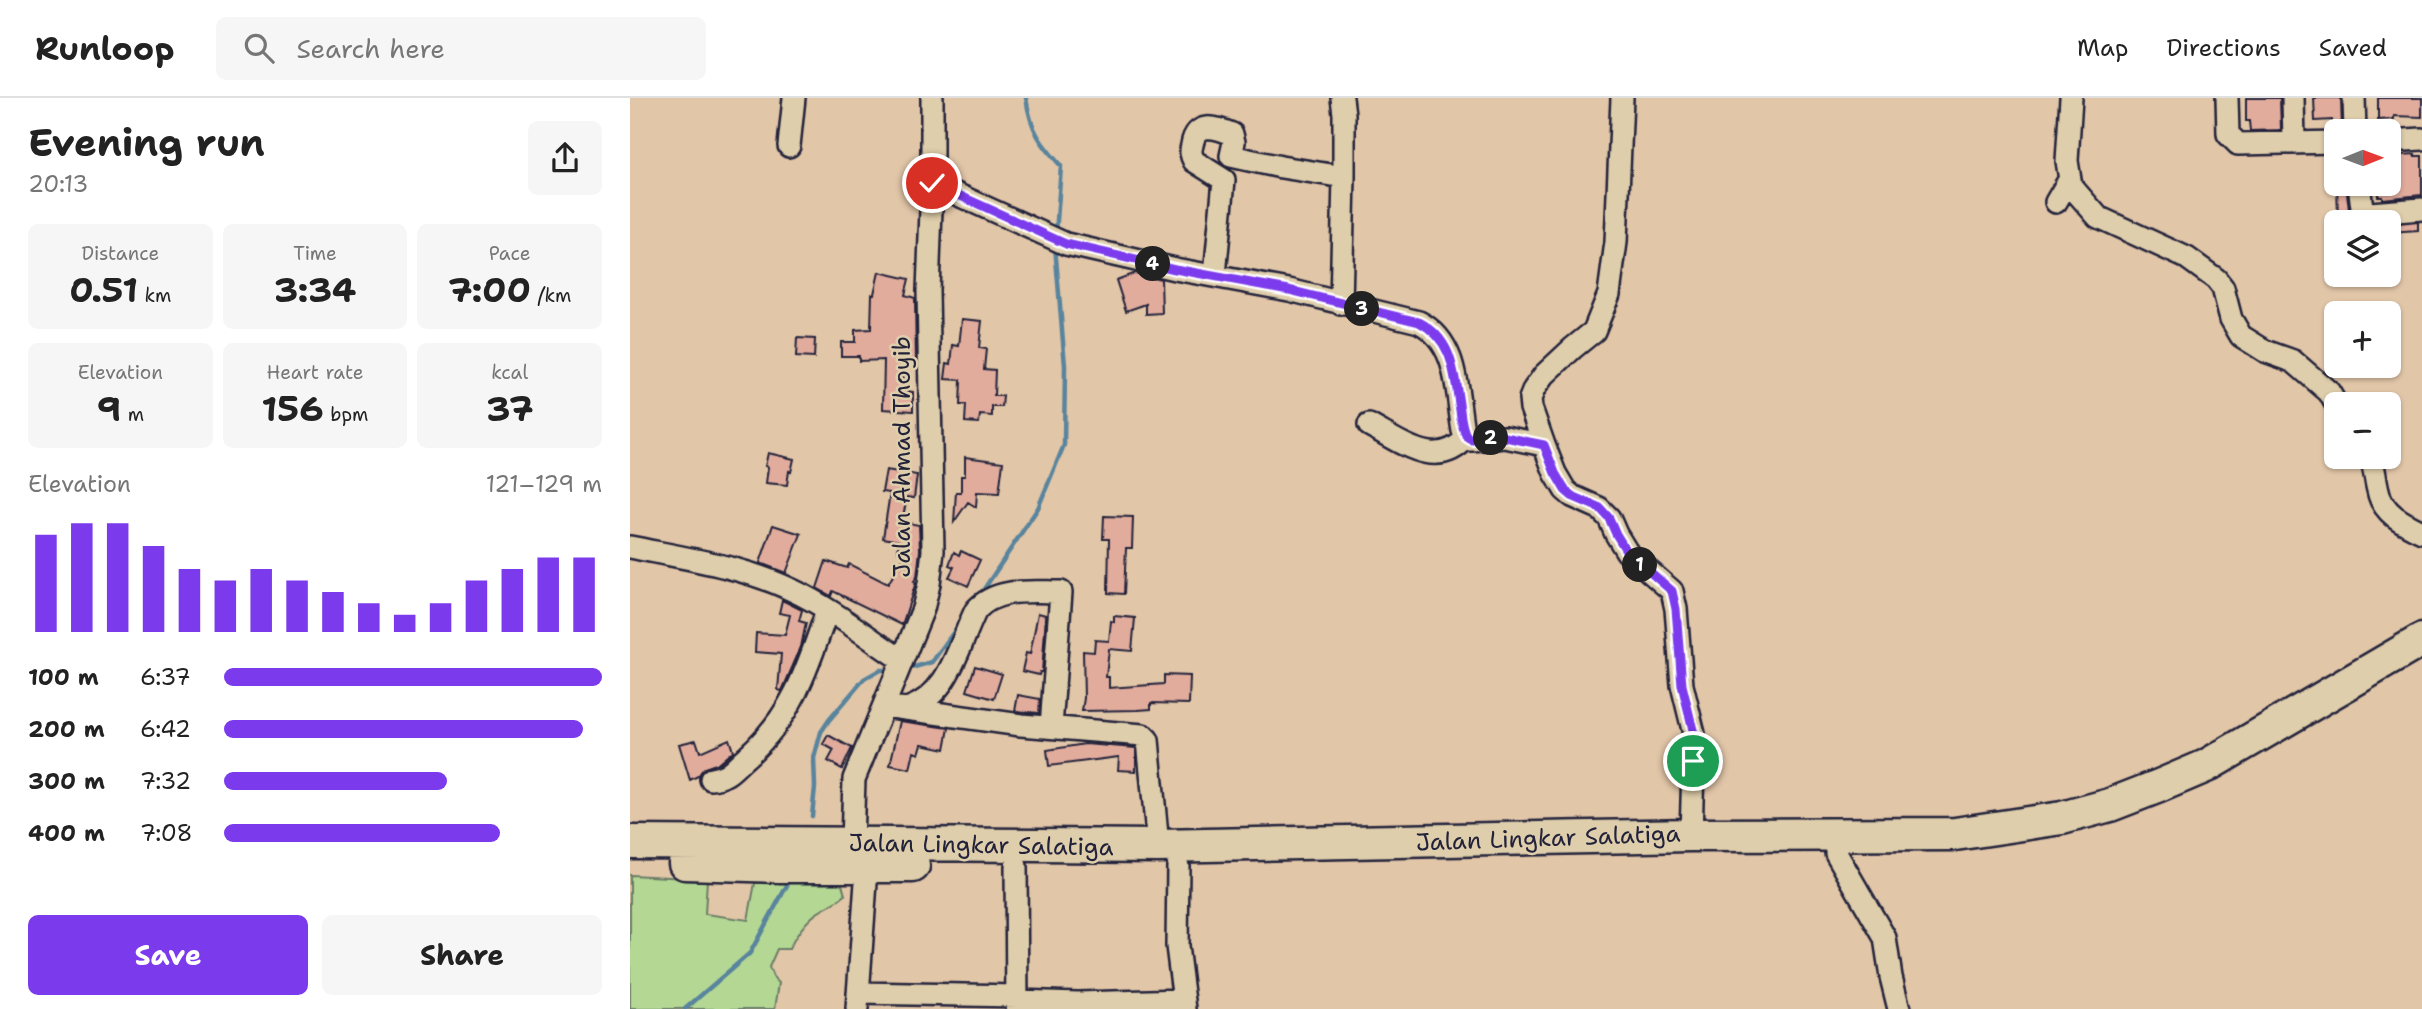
<!DOCTYPE html>
<html lang="en">
<head>
<meta charset="utf-8">
<style>
  :root { --surface:#fff; --page:#f6f6f6; --text:#222; --muted:#767676; --line:#e0e0e0; --accent:#7c3aed }
  body { margin:0; font-family:"Shantell Sans",sans-serif; background:var(--page); color:var(--text); height:100vh; display:flex; flex-direction:column; font-size:26px; white-space:nowrap }
  * { box-sizing:border-box; margin:0 }
  p { font-size:23px; color:var(--muted) }
  .icon { flex:none; width:38px; height:38px; fill:none; stroke:currentColor; stroke-width:2; stroke-linecap:round; stroke-linejoin:round }
  .map { position:relative; flex:1; overflow:hidden }
  .panel { display:flex; flex-direction:column; background:var(--surface); width:630px }
  .panel>* { flex:none }
  .needle { width:46px; rotate:89deg }
  .fabs { position:absolute; left:1694px; top:21px; display:grid; gap:14px }
  .fabs a { display:grid; place-items:center; width:77px; height:77px; border-radius:10px; background:var(--surface); box-shadow:0 2px 5px #0004; font-size:35px }
  .pin { position:absolute; display:grid; place-items:center; width:60px; height:60px; color:#fff; margin:-30px; border:4px solid #fff; border-radius:50%; box-shadow:0 2px 7px #0007 }
  .km { position:absolute; width:35px; height:35px; margin:-18px; border-radius:50%; background:#222; color:#fff; font-size:19px; line-height:35px; text-align:center }
  .round { display:grid; place-items:center; flex:none; width:74px; height:74px; border-radius:10px; background:var(--page) }
  .overview { display:flex; align-items:center; justify-content:space-between; height:119px; padding:0 28px }
  h1 { font-size:38px; font-weight:700; line-height:52px }
  .stats { display:grid; grid-template-columns:repeat(3,1fr); gap:10px; height:119px; padding:7px 28px }
  .stats div { display:grid; align-content:center; border-radius:10px; background:var(--page); text-align:center }
  .stats b { font-size:35px; font-weight:700 }
  .stats small { font-size:19px; font-weight:400 }
  .stats p { font-size:19px }
  .chart { height:196px; padding:14px 28px }
  .chart p { display:flex; justify-content:space-between }
  .chart svg { width:100%; height:126px; margin-top:7px; stroke:var(--accent); stroke-width:6 }
  .button { display:flex; gap:14px; margin-top:auto; padding:14px 28px }
  .button a { flex:1; height:80px; border-radius:10px; background:var(--accent); color:#fff; font-size:28px; font-weight:700; line-height:80px; text-align:center }
  .button a+a { background:var(--page); color:var(--text) }
  ul { padding:0 28px; list-style:none; font-size:23px }
  li { display:grid; grid-template-columns:112px 84px 1fr; align-items:center; height:52px }
  li i { height:18px; border-radius:9px; background:var(--accent) }
  header { display:flex; align-items:center; gap:42px; box-sizing:border-box; height:98px; padding:0 35px; background:var(--surface); border-bottom:2px solid var(--line) }
  header strong { font-size:33px }
  nav { display:flex; gap:38px; margin-inline-start:auto; font-size:24px }
  .search { width:490px; height:63px; background:var(--page); display:flex; align-items:center; gap:18px; box-sizing:border-box; padding:0 24px; border-radius:10px; color:var(--muted); font-size:26px }
  main { display:flex; flex:1; min-height:0 }
  .map>svg:first-child { display:block }
  .green { fill:#b4d893; stroke:#6b7d67; stroke-width:2 }
  .lines { fill:none; stroke-linecap:round; stroke-linejoin:round }
  .stream { stroke:#59849d; stroke-width:4.5 }
  .building { fill:#e2ac9d; stroke:#22223b; stroke-width:2 }
  .minor-casing { stroke:#22223b; stroke-width:26 }
  .highway-casing { stroke:#22223b; stroke-width:37 }
  .minor { stroke:#dfceab; stroke-width:21 }
  .highway { stroke:#dfceab; stroke-width:32 }
  .route-casing { stroke:#fff; stroke-width:14 }
  .route { stroke:#7c3aed; stroke-width:9 }
  .labels { text-anchor:middle; stroke-width:5; stroke-linejoin:round; paint-order:stroke }
  .street-label { font-size:24px; fill:#22223b; stroke:#dfceab }
</style>
</head>
<body>
<header>
<strong>Runloop</strong>
<div class="search"><svg class="icon" aria-label="search" viewBox="0 0 24 24"><circle cx="10" cy="10" r="6"/><path d="M15 15l6 6"/></svg>Search here</div>
<nav><a>Map</a><a>Directions</a><a>Saved</a></nav>
</header>
<main>
<section class="panel">
<div class="overview"><div><h1>Evening run</h1><p>20:13</p></div><a class="round"><svg class="icon" aria-label="share" viewBox="0 0 24 24"><path d="M12 15V3M7 8l5-5 5 5M5 13v7h14v-7"/></svg></a></div>
<div class="stats">
<div><p>Distance</p><b>0.51<small> km</small></b></div>
<div><p>Time</p><b>3:34</b></div>
<div><p>Pace</p><b>7:00<small> /km</small></b></div>
</div>
<div class="stats">
<div><p>Elevation</p><b>9<small> m</small></b></div>
<div><p>Heart rate</p><b>156<small> bpm</small></b></div>
<div><p>kcal</p><b>37</b></div>
</div>
<div class="chart"><p><span>Elevation</span>121–129 m</p>
<svg viewBox="0 0 160 44" preserveAspectRatio="none"><path d="M5 44V10M15 44V6M25 44V6M35 44V14M45 44V22M55 44V26M65 44V22M75 44V26M85 44V30M95 44V34M105 44V38M115 44V34M125 44V26M135 44V22M145 44V18M155 44V18"/></svg>
</div>
<ul>
<li><b>100 m</b>6:37<i style="width:100%"></i></li>
<li><b>200 m</b>6:42<i style="width:95%"></i></li>
<li><b>300 m</b>7:32<i style="width:59%"></i></li>
<li><b>400 m</b>7:08<i style="width:73%"></i></li>
</ul>
<div class="button"><a>Save</a><a>Share</a></div>
</section>
<div class="map">
<svg width="1792" height="911" viewBox="0 0 1792 911">
  <rect width="100%" height="100%" fill="#e2c6a8"/>
  <filter id="ink" filterUnits="userSpaceOnUse"><feTurbulence type="fractalNoise" baseFrequency=".0143" numOctaves="2"/><feDisplacementMap in="SourceGraphic" scale="14" xChannelSelector="R" yChannelSelector="G"/><feConvolveMatrix kernelMatrix="1 2 1 2 8 2 1 2 1" color-interpolation-filters="sRGB"/></filter>
  <g filter="url(#ink)">
    <path class="green" d="M0,777L77,781L75,816L118,822L125,785L199,783L212,786L215,797C205,807 192,810 182,819C172,828 165,839 159,851H147L139,869L143,879L149,885L145,911H0Z"/>
    <g class="lines">
      <path class="stream" d="M396,0C401,33 410,44 431,68L426,136
        M350,497L408,410L434,347L435,268L425,148
        M274,572L302,564L331,524
        M182,718L185,689L184,660L191,634L199,622L234,581L250,572H262
        M55,911L120,855L161,780"/>
    </g>
    <path class="building" d="M1616,0H1650L1651,32L1620,33L1619,23H1616Z
      M1684,0H1711L1712,32L1703,31L1702,22L1685,23Z
      M1748,0H1792V19L1764,18V21L1748,22Z
      M1785,56V58H1792V97L1752,101V98H1748L1747,86H1760L1759,58Z
      M1707,86H1716L1719,112L1724,120H1708Z
      M1788,124V133L1759,135V127Z
      M249,174L279,181L275,197L285,200L286,266H273L272,293L283,294V313L253,311L254,262L229,263V258H211V244H225V232L241,231L242,196H244Z
      M505,175L531,181L532,215L516,216V206L496,213L486,182Z
      M332,221L352,223L349,250L356,251L354,271L365,272L364,298H373L372,309H362V318L350,317L349,325L335,324L336,307H330L331,282L315,281L317,265L321,266L323,247L329,248Z
      M167,240L185,241L184,260L166,259Z
      M138,355L164,361L161,374L159,373L157,387L136,385L138,369L135,368Z
      M335,359L373,364L369,395L347,394L346,409L338,404L324,424L326,394H331V378H335Z
      M256,372L287,377L284,400L277,399L272,424L289,427L290,452L287,479L284,483L286,484L272,527L203,493L201,498L187,490L196,463L217,470L219,466L258,486L277,454L268,453L269,443L253,440L260,395L252,394Z
      M474,418L503,419L502,450H496L494,496L478,495L479,441H473Z
      M143,427L171,436L156,475L130,465Z
      M331,453L350,462L338,488L319,479L324,469L319,467L324,454L329,457Z
      M152,502L172,512L169,523L176,525L171,549L152,593L148,592L151,556L125,554L126,535L155,537L160,517L149,515Z
      M408,515L416,517L412,574H410L409,577L392,573L396,555L400,556Z
      M484,518L505,520L502,553L479,551L476,579H479V590L534,586V577L560,578L559,606L521,605V611L508,612L452,613L454,600L453,553L464,554L465,542L479,543L481,523L484,524Z
      M345,568L372,576L364,601L337,593Z
      M388,597L410,601L409,615L385,613Z
      M270,623L319,630L315,651L292,646L289,656L284,654L280,671L260,667Z
      M198,637L222,650L212,671L198,663L204,652L193,646Z
      M99,641L103,653L89,665L74,670L68,678L60,682L49,646L66,642L70,654Z
      M455,646L506,650V673L488,672L489,659L419,668L417,652Z"/>
    <g class="lines">
      <g class="minor-casing">
        <path id="minor" d="M1441,0L1437,63L1441,88L1468,119L1557,160L1586,181L1593,190L1601,221L1611,238L1635,253L1663,263L1699,294L1706,306
          M1597,0L1598,36L1608,46L1706,44
          M1663,0L1664,44
          M1724,0L1725,33
          M1759,43L1792,41
          M159,48L164,0
          M302,85L436,146L545,171L659,192L789,224C829,245 826,293 833,333L842,342L875,339L914,347L925,375L935,392L942,398L969,410L979,420L986,436L997,454L1042,493L1046,511L1052,587L1064,636L1061,737
          M1729,86L1732,110L1740,115L1792,111
          M1426,104L1439,82
          M585,177L594,82L564,63C561,57 560,54 562,47C566,23 585,29 602,36L604,44L601,58L651,69L714,79
          M711,206L714,79V16L712,0
          M739,327C771,344 807,374 837,339
          M914,347L901,310L900,301L904,291L914,277L943,250L964,233L979,196L986,144L992,0
          M1740,359C1745,370 1745,381 1748,392C1752,415 1773,425 1792,434
          M0,449C54,460 112,468 162,492C201,510 237,539 272,562
          M254,608L391,627L513,637L518,642L528,748
          M277,611C320,597 328,548 346,512C367,489 402,494 431,494L421,629
          M81,681C98,680 104,669 116,659C163,618 178,569 197,513
          M222,745L224,681L293,511L299,486L303,453L298,193L302,85V0
          M1206,755L1255,840L1261,879L1269,911
          M386,768L387,911
          M548,768L547,848L555,911
          M228,895L387,898
          M387,903L448,905L554,902
          M227,911L238,756"/>
      </g>
      <g class="highway-casing">
        <path id="highway" d="M0,744L528,748L1061,737L1325,736L1432,720L1480,707L1529,688L1576,668L1792,542
          M55,765L149,768H283"/>
      </g>
      <use href="#minor" class="minor"/>
      <use href="#highway" class="highway"/>
    </g>
  </g>
  <g class="lines" filter="url(#ink)">
    <g class="route-casing">
      <path id="route" d="M302,85L436,146L545,171L659,192L789,224C824,242 824,276 830,312C831,321 832,331 837,339L842,342L875,339L914,347L925,375L935,392L942,398L970,410L979,420L986,436L997,454L1042,493L1046,511L1052,587L1064,636L1063,663"/>
    </g>
    <use href="#route" class="route"/>
  </g>
  <g class="labels">
    <g class="street-label">
      <text transform="translate(272 359) rotate(-90)" y="8">Jalan Ahmad Thoyib</text>
      <text transform="translate(918 740) rotate(-2)" y="8">Jalan Lingkar Salatiga</text>
      <text transform="translate(351 747) rotate(1)" y="8">Jalan Lingkar Salatiga</text>
    </g>
  </g>
</svg>
<div class="fabs">
<a><svg class="needle" viewBox="-14 -14 28 28"><path d="M0-13l5 13h-10z" fill="#e53935"/><path d="M0 13l5-13h-10z" fill="#767676"/></svg></a>
<a><svg class="icon" aria-label="layers" viewBox="0 0 24 24"><path d="M12 4l9 5-9 5-9-5zM3 14l9 5 9-5"/></svg></a>
<a>+</a>
<a>−</a>
</div>
<div class="pin" style="left:1063px;top:663px;background:#1e9e55"><svg class="icon" aria-label="arrive" viewBox="0 0 24 24"><path d="M6 21V4h12l-3 4 3 4H6"/></svg></div>
<div class="pin" style="left:302px;top:85px;background:#d93025"><svg class="icon" aria-label="check" viewBox="0 0 24 24"><path d="M5 12l5 5 9-10"/></svg></div>
<b class="km" style="left:1010px;top:467px">1</b>
<b class="km" style="left:861px;top:340px">2</b>
<b class="km" style="left:732px;top:211px">3</b>
<b class="km" style="left:523px;top:166px">4</b>
</div>
</main>
</body>
</html>
